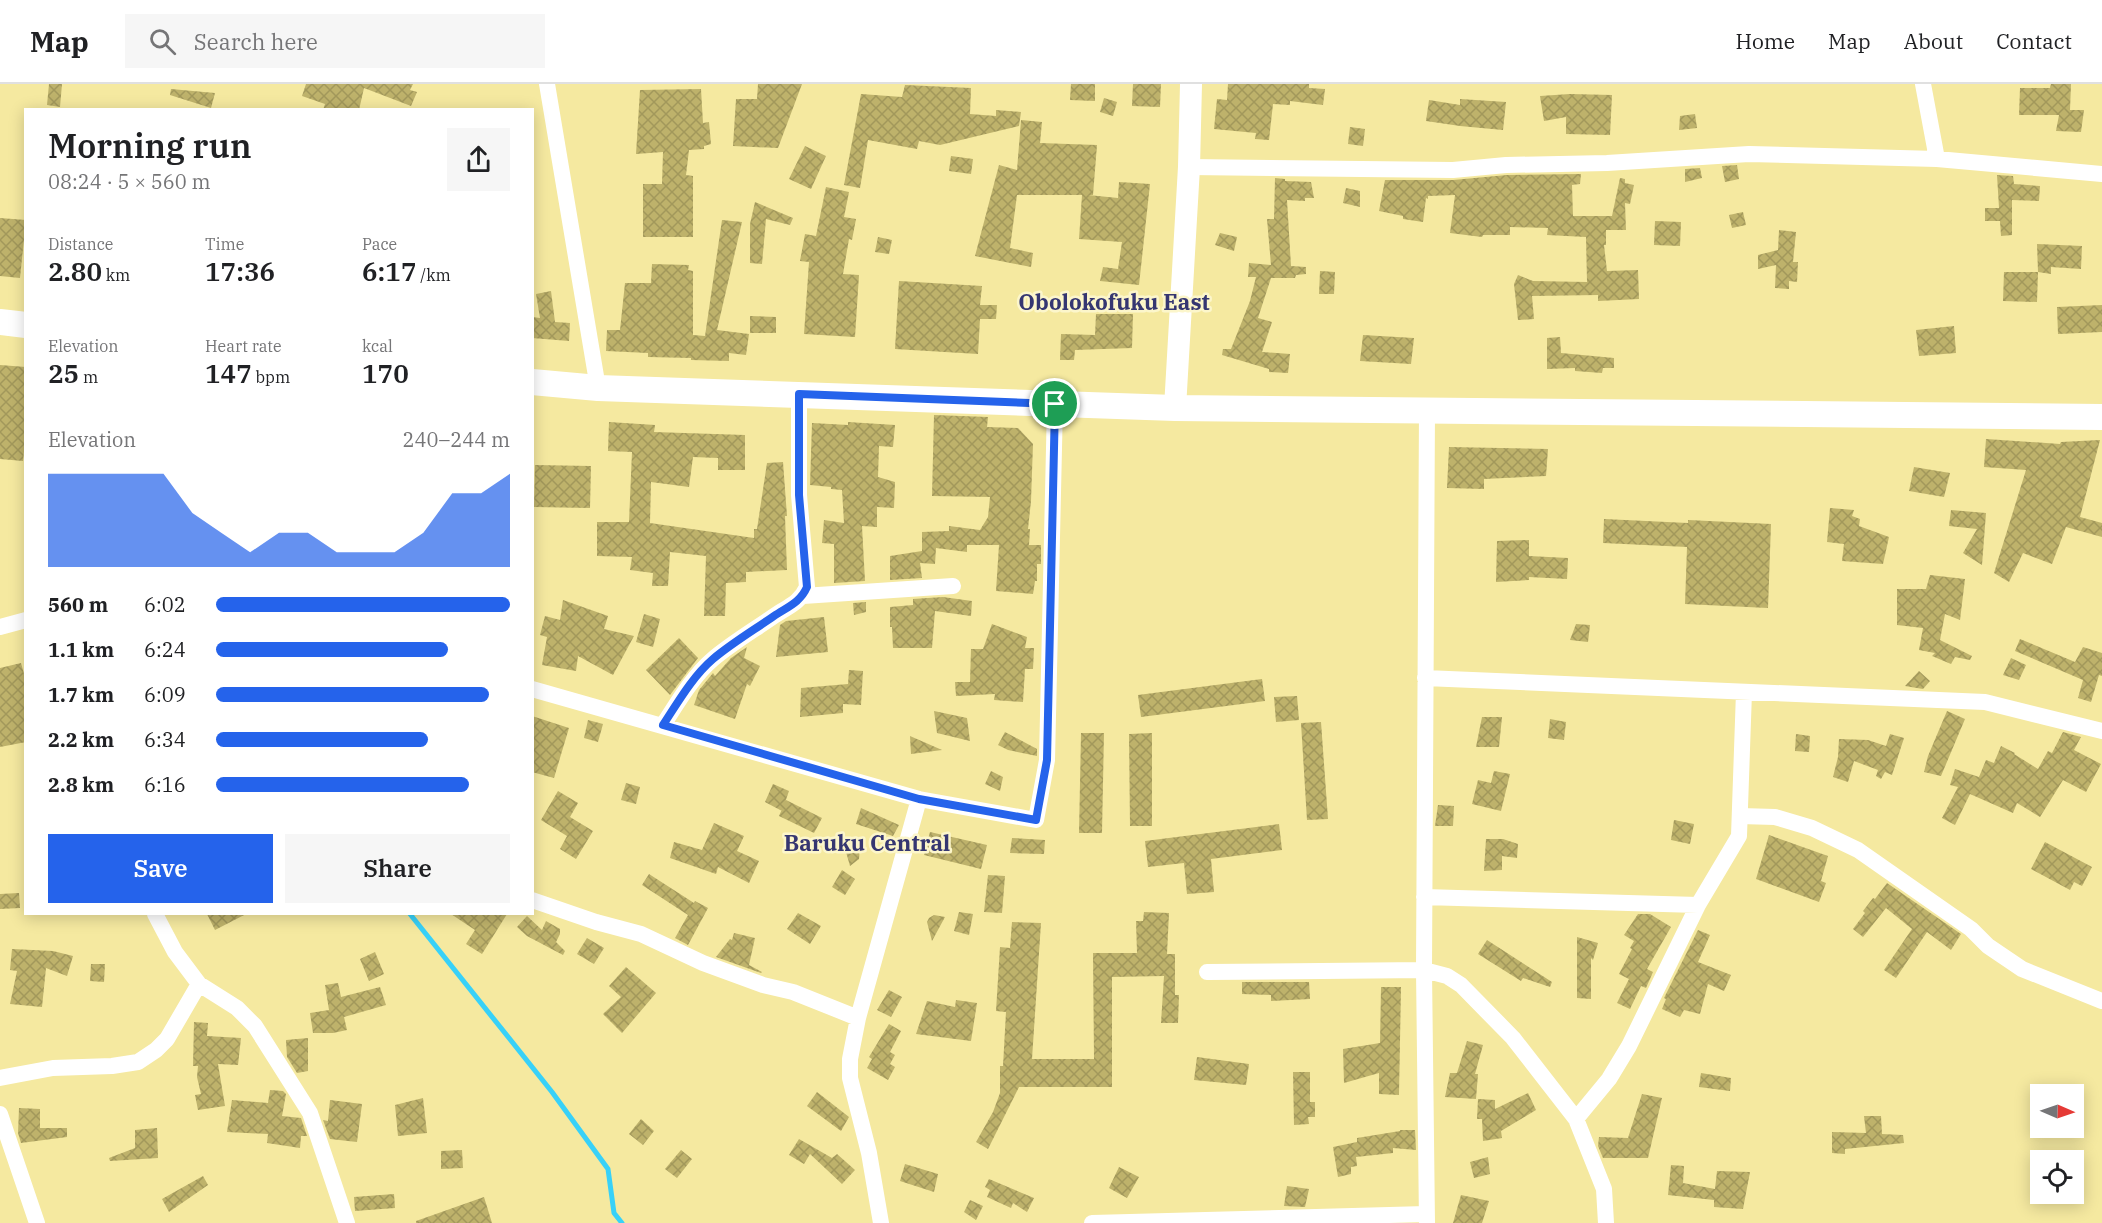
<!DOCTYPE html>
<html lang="en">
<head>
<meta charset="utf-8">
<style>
  :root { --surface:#fff; --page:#f6f6f6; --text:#202124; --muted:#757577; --line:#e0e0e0; --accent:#2563eb }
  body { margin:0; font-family:"IBM Plex Serif",serif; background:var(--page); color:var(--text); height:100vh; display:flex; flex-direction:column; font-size:22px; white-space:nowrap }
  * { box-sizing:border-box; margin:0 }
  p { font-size:20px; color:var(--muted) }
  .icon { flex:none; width:33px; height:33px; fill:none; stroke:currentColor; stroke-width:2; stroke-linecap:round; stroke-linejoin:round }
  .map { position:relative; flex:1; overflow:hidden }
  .sheet { position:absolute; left:24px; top:24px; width:510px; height:807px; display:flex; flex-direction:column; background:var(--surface); border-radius:0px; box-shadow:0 3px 15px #0003 }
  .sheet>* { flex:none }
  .needle { width:39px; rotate:92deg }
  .tools { position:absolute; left:2030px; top:1000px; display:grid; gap:12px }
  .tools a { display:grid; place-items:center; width:54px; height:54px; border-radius:0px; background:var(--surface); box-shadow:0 3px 15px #0003; font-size:30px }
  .pin { position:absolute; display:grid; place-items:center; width:51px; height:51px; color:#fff; margin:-26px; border:3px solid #fff; border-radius:50%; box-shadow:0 2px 6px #0007 }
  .round { display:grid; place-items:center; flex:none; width:63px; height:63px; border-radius:0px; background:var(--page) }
  .summary { display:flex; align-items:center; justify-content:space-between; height:102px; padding:0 24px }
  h1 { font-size:33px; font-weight:600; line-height:45px }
  .stats { display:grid; grid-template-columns:repeat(3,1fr); gap:9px; height:102px; padding:6px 24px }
  .stats div { display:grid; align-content:center }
  .stats b { font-size:26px; font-weight:600 }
  .stats small { font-size:16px; font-weight:400 }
  .stats p { font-size:16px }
  .chart { height:168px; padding:12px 24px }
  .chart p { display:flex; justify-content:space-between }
  .chart svg { width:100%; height:108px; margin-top:6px; fill:var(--accent); opacity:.7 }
  .primary-button { display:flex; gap:12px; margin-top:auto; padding:12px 24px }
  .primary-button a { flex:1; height:69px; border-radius:0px; background:var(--accent); color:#fff; font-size:24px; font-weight:600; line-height:69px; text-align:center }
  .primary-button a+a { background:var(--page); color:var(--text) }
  ul { padding:0 24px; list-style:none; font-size:20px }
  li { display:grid; grid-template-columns:96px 72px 1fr; align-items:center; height:45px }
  li i { height:15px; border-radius:8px; background:var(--accent) }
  header { display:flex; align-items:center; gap:36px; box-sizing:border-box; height:84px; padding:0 30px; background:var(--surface); border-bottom:2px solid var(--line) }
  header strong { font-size:28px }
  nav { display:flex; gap:33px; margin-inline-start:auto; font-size:21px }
  .search { width:420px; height:54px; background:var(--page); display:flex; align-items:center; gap:15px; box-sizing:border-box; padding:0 21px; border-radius:0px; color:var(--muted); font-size:22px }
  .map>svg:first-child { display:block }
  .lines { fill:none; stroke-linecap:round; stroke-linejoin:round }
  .stream { stroke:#38d1f8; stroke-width:5 }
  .building { fill:url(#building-cross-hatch) }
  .street { stroke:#fff; stroke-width:16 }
  .secondary { stroke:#fff; stroke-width:22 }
  .primary { stroke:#fff; stroke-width:26 }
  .route-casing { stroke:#fff; stroke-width:12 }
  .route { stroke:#2563eb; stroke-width:8 }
  .labels { text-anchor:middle; stroke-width:5; stroke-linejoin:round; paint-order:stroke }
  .quarter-label { font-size:22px; font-weight:bold; fill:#353671; stroke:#fcf6cb }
</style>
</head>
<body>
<header>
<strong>Map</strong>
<div class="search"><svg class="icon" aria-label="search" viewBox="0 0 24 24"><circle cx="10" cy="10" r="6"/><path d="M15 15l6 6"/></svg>Search here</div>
<nav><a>Home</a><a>Map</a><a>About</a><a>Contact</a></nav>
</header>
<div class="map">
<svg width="2102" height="1139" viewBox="0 0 2102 1139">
  <defs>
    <pattern id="building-cross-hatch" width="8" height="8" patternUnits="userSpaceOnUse" patternTransform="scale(1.5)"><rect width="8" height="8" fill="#beb26b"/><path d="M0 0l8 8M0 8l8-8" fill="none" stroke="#a2985b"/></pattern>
  </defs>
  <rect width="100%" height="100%" fill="#f5e9a0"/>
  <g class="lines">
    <path class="stream" d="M410,830L552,1008L608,1085L614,1129L622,1139"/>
  </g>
  <path class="building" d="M49,0H62L60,23L47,21Z
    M306,0H413L410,6L417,8L411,22L364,4L359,26H323L325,20L302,12Z
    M758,0H802L778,64L733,62L736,15H757Z
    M1071,0H1095V17L1070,16Z
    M1133,0H1161L1160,23L1132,22Z
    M1228,0H1309V4L1325,5L1323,21L1290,17V21L1273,20L1269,56L1255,55L1256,49L1214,45L1217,15L1227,16Z
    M2051,0H2071L2070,26H2084L2081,48L2056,47L2059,31H2019L2020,4H2050Z
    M905,1L971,4L970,30L996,32V26L1021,28L1019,42L940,61L919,57L917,65L868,56L860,104L844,101L861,10L902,13Z
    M171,5L215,9L211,24L170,11Z
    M701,5L703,39L709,38L711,60L704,62V65L689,66L686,91L693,92V153H643V100H662L663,68L636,70L640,6Z
    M1570,10L1612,11L1610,51L1566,50V33L1544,37L1540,12Z
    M1104,14L1117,18L1113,32L1100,28Z
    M1460,15L1506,18L1503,46L1460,42L1426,37L1429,16L1460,21Z
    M1695,30L1697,44L1679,46L1680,32Z
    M1021,36L1042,38L1040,59L1097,61L1093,111H1088L1118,114L1119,98L1150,100L1139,201L1100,197L1103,183L1118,185L1122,158L1079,155L1082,111H1017L1010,164L1033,169L1031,183L975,172L999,81L1017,86Z
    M1350,43L1365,45L1363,62L1348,60Z
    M805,62L826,72L811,105L789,95Z
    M951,72L973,75L971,90L949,87Z
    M1737,81L1739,95L1725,98L1722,82Z
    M1700,84L1702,94L1685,98V85Z
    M1581,90L1580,100L1572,101L1573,132H1612L1620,94L1625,95V99L1634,101L1630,120L1625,119L1626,146H1606V161H1604L1607,187L1638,186L1639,215L1598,217V211L1532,212L1534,235L1518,236L1514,200L1518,191L1533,197L1587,198L1586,153L1547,151L1548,144L1510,143V151H1483L1482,153L1450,149L1455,111L1428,112V115L1426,114L1423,138L1403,135V132L1379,127L1385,96H1453L1507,91Z
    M1997,91L2013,92L2014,100L2040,102L2039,117L2012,116V151L2001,152L2000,137H1985V124H1999Z
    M1275,94L1285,95V97L1311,98L1314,114H1305V117L1287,116L1291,182L1306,183V190L1296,191L1295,194H1271L1258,234L1272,238L1262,268L1290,270L1288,289L1269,288V285L1222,271L1223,265H1231L1250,217L1256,193H1248L1249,179L1271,181L1267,135H1274Z
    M826,103L849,108L844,133L856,135L852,156L849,155L843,190L859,191L855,253L804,250L809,178L800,177L805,150L816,152Z
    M1346,104L1360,107V123L1343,119Z
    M755,118L793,134L790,141L766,135L762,180L750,179V140Z
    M1743,128L1746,141L1732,144L1729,131Z
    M0,134L26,136L20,194L0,192Z
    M722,136L742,138L717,246L749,250L746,271L729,269V277L691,276V274L648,273V269L606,267L607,246H620L625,199H651L652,180L689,181L688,186L693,187V251L705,252Z
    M1655,137L1681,138L1680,162L1654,161Z
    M1779,146L1796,148L1793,178H1798L1797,198L1789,197V205L1775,204L1776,181L1758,185V171L1778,166Z
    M1220,149L1237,153L1234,167L1215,161Z
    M878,153L892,156L889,170L875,168Z
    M2037,160L2082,162L2081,185L2051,183V190L2038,188Z
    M1320,187L1335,188L1334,210H1319Z
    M2004,188H2038L2037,218L2003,217Z
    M899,197L982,202L980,221H997L996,235H980L978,270L895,265Z
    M551,207L555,238L570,239L569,257L532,254V233L540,234L536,210Z
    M2102,221V248L2058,250L2057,223Z
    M1096,230H1133L1132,264L1075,266L1074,276H1060L1061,250L1095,251Z
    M750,232L776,233V249H750Z
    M1954,242L1956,269L1919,272L1916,246Z
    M1363,251L1414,254L1411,280L1360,277Z
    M1560,253L1561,269L1614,274V284H1603L1602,289L1575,287V284L1547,285V254Z
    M0,281L26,283V349L23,377L0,375Z
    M934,331L988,333L987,343L1018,344L1033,360L1031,417L1028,445H1030L1029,461H1041V480H1037V497H1035L1033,510L996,507L999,461H967V468L936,464L935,480L920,479L922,494L890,496V472L922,467V448L949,447V442L980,446L988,433L990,413L932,412Z
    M609,338L655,341L654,348L745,351V386H718V374L693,373L689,403L651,398L650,439L754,454V445H757L767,379L783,378L787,432H785L787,486L746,488V498L726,499L725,532H704L706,472L670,468L668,502H652L653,489L630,486L632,473L597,472V438H629L632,368L608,367Z
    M848,338L895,341L893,363L879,362L878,393L895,398L894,424L877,423V443L862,442L865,497L834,499V460L822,459L824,436L844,439L842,406L831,405V403L810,401L812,339L848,341Z
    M1986,355L2060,360L2061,358L2100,356L2080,433L2102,439V453L2066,443L2052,480L2023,469L2009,498L1994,489L2026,386L1984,383Z
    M1449,363L1548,365L1546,392L1484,395V405L1447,404Z
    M535,381L591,382L590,424L534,423Z
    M1914,383L1950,389L1944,413L1909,407Z
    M1830,424L1854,426L1852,432L1860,435L1859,442L1889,453L1883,480L1842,477L1844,460L1827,458Z
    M1951,426L1986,429L1982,481L1963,469L1977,445L1949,442Z
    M1604,435L1688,439V436L1771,440L1768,524L1685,520L1687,463L1603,459Z
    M1529,456V472L1568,474L1567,495L1529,493V496L1496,498L1497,457Z
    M1930,491L1965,495L1960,536L1945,530L1940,556L1972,572L1970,576L1955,573L1951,580L1932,572L1935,569L1919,566L1923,544L1897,541V505H1926Z
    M943,513L972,517L971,532L935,527L932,564H893L892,543H890V523L913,521V515Z
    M563,516L608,532L604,545L634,552L613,591L578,572L576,587L542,581L547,553L540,551L545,532L560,536Z
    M866,518V528L854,531L853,519Z
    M644,530L660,535L653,563L636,558Z
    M824,533L828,568L776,573L780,541L786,537Z
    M992,540L1027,553L1025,564H1034L1033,585H1025L1023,618L994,616L995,610L956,612L955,598H970L971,565H983Z
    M1576,540L1590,541L1588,558L1570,556Z
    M679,554L698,574L670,611L646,586Z
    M2020,555L2075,578L2083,563L2102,569V592L2099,591L2091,618L2078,614L2083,596L2015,567Z
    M747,563L744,574L760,582L750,602L747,600L735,635L694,621L699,606L713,589L715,592L731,574Z
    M2011,574L2026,581L2019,596L2003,591Z
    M21,579L26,597V658L0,663V584Z
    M849,586L863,587L861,621L843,620V629L800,633L801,604L848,600Z
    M1919,587L1930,597L1923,605L1905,602Z
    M1262,595L1265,617L1141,633L1138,611Z
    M1297,612L1299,636L1276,638L1274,613Z
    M934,627L967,634L970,657L937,649Z
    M1947,627L1965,635L1941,692L1924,688L1928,672Z
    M532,632L569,644L554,694L532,688Z
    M1482,633H1502L1499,663H1476Z
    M1550,635L1566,638L1564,656L1548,654Z
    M588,636L603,640L598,658L584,654Z
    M1321,638L1328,735L1307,736L1301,639Z
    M1005,648L1037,665V672L1008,666L998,661Z
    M2063,648L2081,653L2074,666L2101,680L2086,708L2063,696L2040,733L2017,719L2013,729L1970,710L1955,741L1942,734L1958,703L1950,701L1955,685L1979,693L1986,676L1994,679L2001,662L2015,669L2014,670L2038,685L2048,667L2052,669Z
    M1081,649H1104L1102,749H1079Z
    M1152,649V742H1130L1129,650Z
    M1796,650L1810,652L1809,668L1795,667Z
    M1890,650L1904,654L1892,691L1885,688L1881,695L1876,692L1878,686L1854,677L1848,698L1833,693L1838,673L1839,655L1868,656L1886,662Z
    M910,652L942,666L911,670Z
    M991,687L1003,693L1000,707L985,700Z
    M1494,687L1510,690L1501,727L1472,720L1478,696L1491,699Z
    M626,699L640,703L636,720L621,716Z
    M773,700L789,707L782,727L765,718Z
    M558,707L578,719L570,733L593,747L576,775L560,765L567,752L541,736Z
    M786,716L822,734L814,749L779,732Z
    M1438,721L1454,722L1453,742H1435Z
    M861,724L899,741L893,752L856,740Z
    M1674,736L1694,740L1690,760L1671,756Z
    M714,739L744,752L737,767L759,777L749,799L718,783L716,790L670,774L674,758L702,766Z
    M1279,740L1282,766L1211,775L1214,808L1187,810L1184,779L1148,783L1145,757Z
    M930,748L987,761L981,785L924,771Z
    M1769,751L1828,772L1821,797L1826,799L1819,818L1756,795Z
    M1012,754L1045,756L1044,770L1010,769Z
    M1486,755H1503L1518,760L1517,774L1502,772V786L1484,787Z
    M2045,758L2092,783L2082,802L2074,798L2070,806L2031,785Z
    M860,762L859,775L850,782L846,768L850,764Z
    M842,786L855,795L845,811L832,803Z
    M649,790L694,819L695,817L708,824L688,861L675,854L688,831L642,801Z
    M988,791L1005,792L1002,829L984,828Z
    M1887,799L1961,850L1951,866L1927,848L1896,894L1884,886L1912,845L1886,824L1863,853L1853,845L1865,829L1863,827L1873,814L1875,815Z
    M19,809L20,824L0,825V810Z
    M959,828L973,830L969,851L954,847Z
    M1144,828L1169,829L1167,870H1175V911H1179L1178,939H1161L1164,892L1112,893V1003H1019L988,1065L976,1058L993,1028L1000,1009V982H1003L1006,928L996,927L1000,863L1010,864L1012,838L1041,839L1032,975H1094L1093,869H1137L1136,837H1143Z
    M798,829L821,842L810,860L787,845Z
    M207,830H246L215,846Z
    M451,830H507L482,870L466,860L475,846Z
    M1638,830H1650L1671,843L1647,885L1653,888L1646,904L1641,902L1630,925L1617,919L1629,895L1619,890L1632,865L1630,864L1634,857L1624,851Z
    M934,831L945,833L932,857L927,838L929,834Z
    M527,832L542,846L546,837L560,845V850L556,858L565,867L563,871L527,852L517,843Z
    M1698,846L1710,851L1698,878L1731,891L1724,907L1708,900L1700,930L1684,926L1680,933L1662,925L1666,915L1664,914Z
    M734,849L755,854L749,881L762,888L761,889L716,873L730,855L732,856Z
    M1577,853L1598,859L1593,876L1591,874V915L1577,914Z
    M587,854L604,864L594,880L577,870Z
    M1487,856L1552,898L1550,903L1523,894L1521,897L1478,870Z
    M12,865L53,867L73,872L67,892L46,884L42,923L10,920L17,887L10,886Z
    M375,868L384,890L369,897L360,875Z
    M91,880H105L104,898L90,897Z
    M626,883L656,909L622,949L603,930L621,913L609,902Z
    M1242,898H1309L1310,915L1271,917V911L1242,910Z
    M338,899L341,913L380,903L386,921L344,933L347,946L333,949H313L310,929L329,926L325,901Z
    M1381,903H1401L1399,1011L1379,1010V989L1344,999L1343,965L1380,959Z
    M889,906L902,913L891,933L877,926Z
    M956,916L977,919L971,957L916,950L927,917L955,923Z
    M194,938L208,939L207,952L241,954L238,981L218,980L225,1022L198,1026L195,1011L201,1010L197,993L198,982H193Z
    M889,940L901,947L890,968L895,971L890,980L895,983L888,996L867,984L872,975L869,973Z
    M308,954V987L297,989L287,973L286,956Z
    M1467,957L1483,961L1475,990H1478L1476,1015L1445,1013L1450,989H1457Z
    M1197,973L1249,980L1246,1001L1194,996Z
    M1293,988H1310V1018H1315V1033H1308L1309,1040L1294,1041Z
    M1701,989L1731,994L1730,1007L1699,1003Z
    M270,1006L283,1007L286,1010L282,1032L301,1034L307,1052H301L300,1064L267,1059L268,1050L227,1048L232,1016L268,1019Z
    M817,1008L849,1033L841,1047L807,1022Z
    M1528,1009L1536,1026L1501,1047L1502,1054L1483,1057L1482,1035H1477L1478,1015L1495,1016V1025Z
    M1642,1010L1662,1014L1648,1074H1603L1598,1062L1599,1053L1628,1054Z
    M423,1014L427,1049L398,1052L395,1021Z
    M330,1016L362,1020L357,1058L330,1055L323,1036L328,1037Z
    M19,1024L40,1025V1044H67V1053L21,1059L18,1049Z
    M1864,1032H1881L1882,1050L1903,1051L1904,1059L1845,1065V1070L1832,1069V1048L1866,1049Z
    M641,1035L654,1047L643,1061L629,1050Z
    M157,1044L158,1074L110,1077L109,1074L135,1064V1046Z
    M1400,1046H1415L1416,1066L1393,1064V1069L1356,1073L1357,1082L1351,1083V1090L1338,1093L1333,1063L1357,1058V1054L1400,1047Z
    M799,1055L832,1074L837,1070L855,1086L842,1100L810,1070L804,1080L789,1071Z
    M462,1066L463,1084L441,1085V1067Z
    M681,1066L692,1075L677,1094L665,1085Z
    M1488,1073L1490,1090L1474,1094L1470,1078Z
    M905,1080L938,1090L934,1108L900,1097Z
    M1671,1081L1684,1082L1683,1099L1715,1105L1717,1087L1750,1088L1743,1125L1714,1123V1116L1668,1111Z
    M1119,1083L1139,1093L1127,1114L1109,1104Z
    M203,1092L208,1101L169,1128L162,1115Z
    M989,1095L1034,1114L1027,1128L1013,1119L1011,1124L987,1113L990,1106L985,1103Z
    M1287,1102L1309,1105L1305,1123L1284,1122Z
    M394,1110L395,1124L355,1127L354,1113Z
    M1461,1111L1489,1117L1482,1139H1453Z
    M484,1113L492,1139H416V1137Z
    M970,1116L983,1122L976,1136L964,1128Z"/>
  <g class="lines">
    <path class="street" d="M547,0L598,304
      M1923,0L1937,75
      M1189,83L1453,86L1506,81L1607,79L1749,70L1937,75L2102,90
      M803,512L953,502
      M0,543L26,536
      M1425,594L1985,618L2102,647
      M532,605L919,715L1036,736L1047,676L1055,320
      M663,641C678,618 693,592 713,575C732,559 754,546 774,532C787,523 800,519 807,503L799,411V310
      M1740,732L1775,733L1812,744L1858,766L1971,845L1988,862L2022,885L2102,917
      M1424,813L1698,821
      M532,816L596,838L641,850L703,879L763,901L793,908L858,934
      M155,830L175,868L199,900L237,924L255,942L310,1029L347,1139
      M1207,888L1424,886L1447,892L1461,901L1513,954L1576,1035L1604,1105L1606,1139
      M0,994L53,984L112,982L138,978L156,966L167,955L199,900
      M0,1030L37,1139
      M1576,1035L1609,995L1629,962L1698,821L1739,752L1744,608
      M881,1139L869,1069L850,994V975L858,934L919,715
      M1092,1139L1426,1130
      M1427,1139L1424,886L1427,326"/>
    <path class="secondary" d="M1175,324L1189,83L1191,0"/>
    <path class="primary" d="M0,238L26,241
      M532,298L598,304L1175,324L2102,333"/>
  </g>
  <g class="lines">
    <g class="route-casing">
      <path id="route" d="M799,310L1055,320L1047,676L1036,736L919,715L663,641C678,618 693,592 713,575C732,559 754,546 774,532C787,523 800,519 807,503L799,411Z"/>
    </g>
    <use href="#route" class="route"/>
  </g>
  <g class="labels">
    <g class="quarter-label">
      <text x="1114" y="226">Obolokofuku East</text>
      <text x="867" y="767">Baruku Central</text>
    </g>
  </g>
</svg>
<div class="tools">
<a><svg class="needle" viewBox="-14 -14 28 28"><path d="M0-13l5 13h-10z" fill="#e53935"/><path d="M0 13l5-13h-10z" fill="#757577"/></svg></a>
<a><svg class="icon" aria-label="locate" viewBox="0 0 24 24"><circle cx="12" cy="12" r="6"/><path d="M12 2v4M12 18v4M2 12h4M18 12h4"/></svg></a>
</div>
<div class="pin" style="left:1055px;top:320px;background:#1e9e55"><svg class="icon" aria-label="arrive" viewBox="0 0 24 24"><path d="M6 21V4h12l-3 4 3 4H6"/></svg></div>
<section class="sheet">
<div class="summary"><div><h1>Morning run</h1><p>08:24 · 5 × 560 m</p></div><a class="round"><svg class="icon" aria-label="share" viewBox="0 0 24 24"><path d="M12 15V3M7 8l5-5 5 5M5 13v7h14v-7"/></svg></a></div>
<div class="stats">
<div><p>Distance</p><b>2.80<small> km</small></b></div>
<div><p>Time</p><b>17:36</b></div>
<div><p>Pace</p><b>6:17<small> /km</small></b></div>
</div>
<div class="stats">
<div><p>Elevation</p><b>25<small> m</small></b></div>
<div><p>Heart rate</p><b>147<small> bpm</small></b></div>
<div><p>kcal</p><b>170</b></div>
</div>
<div class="chart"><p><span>Elevation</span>240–244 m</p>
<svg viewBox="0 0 160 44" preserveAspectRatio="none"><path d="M0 44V6L10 6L20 6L30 6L40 6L50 22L60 30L70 38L80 30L90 30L100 38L110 38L120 38L130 30L140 14L150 14L160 6V44z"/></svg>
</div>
<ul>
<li><b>560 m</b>6:02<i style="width:100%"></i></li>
<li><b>1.1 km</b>6:24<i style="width:79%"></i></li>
<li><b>1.7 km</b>6:09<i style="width:93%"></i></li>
<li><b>2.2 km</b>6:34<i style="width:72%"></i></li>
<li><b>2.8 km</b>6:16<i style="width:86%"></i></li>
</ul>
<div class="primary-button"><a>Save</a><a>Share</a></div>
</section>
</div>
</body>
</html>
